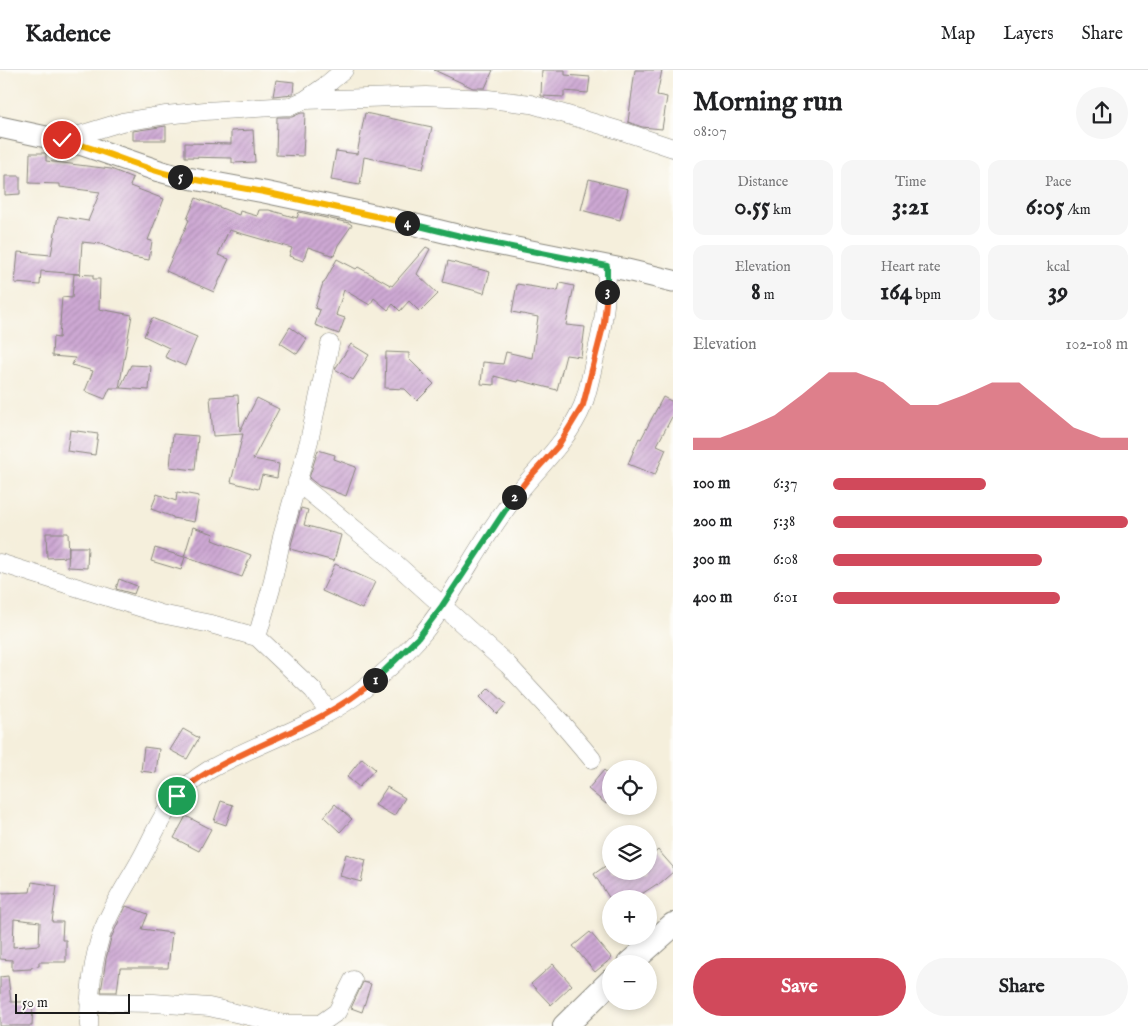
<!DOCTYPE html>
<html lang="en">
<head>
<meta charset="utf-8">
<style>
  :root { --surface:#fff; --page:#f6f6f6; --text:#202124; --muted:#757577; --line:#e0e0e0; --accent:#d1495b }
  body { margin:0; font-family:"IM FELL English",serif; background:var(--page); color:var(--text); height:100vh; display:flex; flex-direction:column; font-size:19px; white-space:nowrap }
  * { box-sizing:border-box; margin:0 }
  p { font-size:16px; color:var(--muted) }
  .icon { flex:none; width:28px; height:28px; fill:none; stroke:currentColor; stroke-width:2; stroke-linecap:round; stroke-linejoin:round }
  .map { position:relative; flex:1; overflow:hidden }
  .details { display:flex; flex-direction:column; background:var(--surface); width:475px }
  .details>* { flex:none }
  .controls { position:absolute; left:602px; top:690px; display:grid; gap:10px }
  .controls a { display:grid; place-items:center; width:55px; height:55px; border-radius:50%; background:var(--surface); box-shadow:0 2px 8px #0003; font-size:25px }
  .scale { position:absolute; left:15px; bottom:12px; width:115px; box-sizing:border-box; padding-left:5px; border:2px solid #1c1c1c; border-top:0; font-size:14px; line-height:18px; white-space:nowrap; color:#1c1c1c; -webkit-text-stroke:4px #fdfcf7; paint-order:stroke }
  .pin { position:absolute; display:grid; place-items:center; width:42px; height:42px; color:#fff; margin:-21px; border:2px solid #fff; border-radius:50%; box-shadow:0 1px 5px #0007 }
  .km { position:absolute; width:25px; height:25px; margin:-12px; border-radius:50%; background:#222; color:#fff; font-size:14px; line-height:25px; text-align:center }
  .round { display:grid; place-items:center; flex:none; width:52px; height:52px; border-radius:26px; background:var(--page) }
  .summary { display:flex; align-items:center; justify-content:space-between; height:85px; padding:0 20px }
  h1 { font-size:28px; font-weight:800; line-height:38px }
  .metrics { display:grid; grid-template-columns:repeat(3,1fr); gap:8px; height:85px; padding:5px 20px }
  .metrics div { display:grid; align-content:center; border-radius:12px; background:var(--page); text-align:center }
  .metrics b { font-size:25px; font-weight:800 }
  .metrics small { font-size:14px; font-weight:400 }
  .metrics p { font-size:14px }
  .chart { height:140px; padding:10px 20px }
  .chart p { display:flex; justify-content:space-between }
  .chart svg { width:100%; height:90px; margin-top:5px; fill:var(--accent); opacity:.7 }
  .cta { display:flex; gap:10px; margin-top:auto; padding:10px 20px }
  .cta a { flex:1; height:58px; border-radius:30px; background:var(--accent); color:#fff; font-size:20px; font-weight:800; line-height:58px; text-align:center }
  .cta a+a { background:var(--page); color:var(--text) }
  ul { padding:0 20px; list-style:none; font-size:16px }
  li { display:grid; grid-template-columns:80px 60px 1fr; align-items:center; height:38px }
  li i { height:12px; border-radius:6px; background:var(--accent) }
  header { display:flex; align-items:center; gap:30px; box-sizing:border-box; height:70px; padding:0 25px; background:var(--surface); border-bottom:1px solid var(--line) }
  header strong { font-size:24px }
  nav { display:flex; gap:28px; margin-inline-start:auto; font-size:18px }
  main { display:flex; flex:1; min-height:0 }
  .map>svg:first-child { display:block }
  .building { fill:url(#building-hatch); fill-rule:evenodd }
  .lines { fill:none; stroke-linecap:round; stroke-linejoin:round }
  .minor-casing { stroke:#88867c; stroke-width:19 }
  .tertiary-casing { stroke:#88867c; stroke-width:23 }
  .secondary-casing { stroke:#88867c; stroke-width:26 }
  .minor { stroke:#fff; stroke-width:18 }
  .tertiary { stroke:#fff; stroke-width:21 }
  .secondary { stroke:#fff; stroke-width:24 }
  .split-1-casing { stroke:#fff; stroke-width:10 }
  .split-2-casing { stroke:#fff; stroke-width:10 }
  .split-3-casing { stroke:#fff; stroke-width:10 }
  .split-4-casing { stroke:#fff; stroke-width:10 }
  .split-5-casing { stroke:#fff; stroke-width:10 }
  .split-6-casing { stroke:#fff; stroke-width:10 }
  .split-1 { stroke:#f0652b; stroke-width:6 }
  .split-2 { stroke:#22a559; stroke-width:6 }
  .split-3 { stroke:#f0652b; stroke-width:6 }
  .split-4 { stroke:#22a559; stroke-width:6 }
  .split-5 { stroke:#f5b400; stroke-width:6 }
  .split-6 { stroke:#f5b400; stroke-width:6 }
</style>
</head>
<body>
<header>
<strong>Kadence</strong>
<nav><a>Map</a><a>Layers</a><a>Share</a></nav>
</header>
<main>
<div class="map">
<svg width="673" height="956" viewBox="0 0 673 956">
  <defs>
    <pattern id="building-hatch" width="6" height="6" patternUnits="userSpaceOnUse" patternTransform="scale(1.25)"><rect width="6" height="6" fill="#cda8d3"/><path d="M-1 1l2-2M0 6l6-6M5 7l2-2" fill="none" stroke="#af90b5"/></pattern>
  </defs>
  <rect width="100%" height="100%" fill="#fdfcf7"/>
  <filter id="ink" filterUnits="userSpaceOnUse"><feTurbulence type="fractalNoise" baseFrequency=".02" numOctaves="2"/><feDisplacementMap in="SourceGraphic" scale="10" xChannelSelector="R" yChannelSelector="G"/><feConvolveMatrix kernelMatrix="1 2 1 2 8 2 1 2 1" color-interpolation-filters="sRGB"/></filter>
  <filter id="wash" filterUnits="userSpaceOnUse"><feTurbulence type="fractalNoise" baseFrequency=".0096" numOctaves="4" result="noise"/><feDisplacementMap in="SourceGraphic" scale="20" xChannelSelector="R" yChannelSelector="G"/><feGaussianBlur stdDeviation="1.12" result="paint"/><feColorMatrix in="noise" values="0 0 0 0 0 0 0 0 0 0 0 0 0 0 0 0 0 1.4 0 .05"/><feComposite in="paint" operator="in"/></filter>
  <g filter="url(#wash)">
    <rect width="100%" height="100%" fill="#f5efdc"/>
    <g id="blocks">
      <path class="building" d="M434,0H493L485,18H473Z
        M542,0H565V5L590,7L588,23L564,21V27L541,26Z
        M635,0H662L657,25L667,27L662,59L642,57L628,52Z
        M276,10L294,12L293,24L273,26Z
        M301,43H305L303,86L276,85L277,47H292Z
        M365,43L432,57L423,99L364,87L360,115L331,110L336,81L357,84Z
        M166,56V70H133V61Z
        M253,60L255,92L232,93V88L185,87V73L231,74V61Z
        M30,83H46V91L111,99L133,108L130,116L164,129L148,170L152,171L149,190L132,187L101,174L82,172L80,204L41,201L40,215L15,213L18,182L51,185L58,146L88,151L100,122L60,117V114L29,113Z
        M5,106H20V124L5,125Z
        M589,109L628,119L620,150L581,140Z
        M196,128L239,145L240,141L257,146L259,140H269L297,148L299,142L349,153L352,155L338,175L334,186L308,177L303,191L289,186L292,178L229,160L218,185L229,189L214,222L166,201L189,150L187,149Z
        M426,177L430,179L417,204L438,224L420,242L409,231L400,241L393,234L388,240L374,228L370,235L344,220L336,245L345,248L339,264L315,255L320,240L315,238L323,213H324L337,189L356,199L358,197L392,216Z
        M448,191L490,202L484,223L443,212Z
        M74,204L93,205V209H100L99,239L132,245L119,318H110L105,329L85,321L93,301L72,295L75,288L52,286L53,267L59,268L62,227L72,228Z
        M560,213L574,216L566,255L585,257L581,287L566,285L557,320L518,310L517,312L494,306V315L481,314L483,292L503,294L506,282L532,288L538,247L512,242L517,214L558,221Z
        M152,248L197,267L185,296L165,287L169,278L144,266Z
        M290,257L307,269L297,284L280,273Z
        M351,274L369,285L353,310L335,299Z
        M386,282L409,283V289L434,314L417,331L405,319L385,318Z
        M131,295L151,296L149,320L120,318Z
        M238,325L240,361L257,328L279,339L253,389L279,394L277,408L262,405L258,419L231,412L243,364L213,366L210,327Z
        M663,327L673,332V345L657,375L666,379L655,405L628,394L639,368L641,369Z
        M70,360L98,364L95,385L67,381Z
        M173,364L198,366L195,400L170,397Z
        M318,380L335,385L334,389L356,397L346,426L335,422V421L319,416L309,408Z
        M177,422L199,426L194,452L173,448V447L151,439L157,424L176,431Z
        M301,438L308,440L304,455L341,465L334,491L290,479Z
        M193,457L214,464L212,470L251,485L242,507L185,487L181,500L151,491L155,478L184,487Z
        M46,463H68L69,487L47,488Z
        M69,477H88L87,498L68,497Z
        M335,494L375,512L362,539L322,521Z
        M119,509L137,516L134,524L116,519Z
        M489,618L506,634L497,644L480,627Z
        M183,659L199,668L187,689L170,680Z
        M144,677L159,679L156,703L141,701Z
        M362,688L375,699L359,717L347,707Z
        M604,700L611,706V727L606,734L588,719Z
        M387,717L405,728L394,746L375,735Z
        M221,731L233,735L226,755L214,751Z
        M335,734L352,749L340,762L324,747Z
        M186,746L211,759L199,781L174,768Z
        M658,780L673,797V802L658,815L657,814L634,829H610L594,804L611,792V801H649V788Z
        M346,784L366,790L361,812L340,806Z
        M32,812L57,816L52,852H63L62,870H66V892H39V896L31,897V899L12,900V890L0,889V823L30,822ZM14,849L40,852L39,875L13,877Z
        M126,836L148,844L142,859L172,863L168,898H120L117,922H101L106,889L111,868Z
        M590,862L612,888L595,902L573,876Z
        M553,894L572,915L551,935L531,914Z
        M8,906L11,932H33L32,956H0V907Z
        M363,912L371,914L362,942L351,938Z"/>
    </g>
  </g>
  <g filter="url(#ink)">
    <use href="#blocks" fill-opacity="0" stroke="#88867c" stroke-width="1"/>
    <g class="lines">
      <g class="minor-casing">
        <path id="minor" d="M305,30L426,26L488,29L531,34L628,63L673,78
          M63,70L122,52L166,45L205,41L291,36L305,30L325,16L344,0
          M297,412L385,484L508,595L559,650L592,689
          M0,493L161,544L211,554L257,567L313,620L329,642
          M257,567L271,519L282,467L309,371L330,274
          M89,932L154,933L209,937L284,954H320L337,942L353,910
          M89,956C89,926 92,894 101,865C111,837 128,813 142,787C162,749 169,724 209,700C258,672 320,655 364,619C383,604 402,587 418,569C452,530 474,481 505,440C530,404 566,376 583,335C588,321 591,306 594,292C603,258 607,231 607,196"/>
      </g>
      <g class="tertiary-casing">
        <path id="tertiary" d="M0,57L83,75L159,101L177,106L264,122L383,147L481,171L627,200L673,211"/>
      </g>
      <g class="secondary-casing">
        <path id="secondary" d="M629,894L673,855
          M565,956L611,911"/>
      </g>
      <use href="#minor" class="minor"/>
      <use href="#tertiary" class="tertiary"/>
      <use href="#secondary" class="secondary"/>
    </g>
  </g>
  <g class="lines" filter="url(#ink)">
    <g class="split-1-casing">
      <path id="split-1" d="M177,726C198,705 224,693 251,680C294,660 339,641 375,610"/>
    </g>
    <g class="split-2-casing">
      <path id="split-2" d="M375,610L418,568L442,536L514,427"/>
    </g>
    <g class="split-3-casing">
      <path id="split-3" d="M514,427L527,410L558,376L583,335L604,253L607,222"/>
    </g>
    <g class="split-4-casing">
      <path id="split-4" d="M407,153L481,171L607,196V222"/>
    </g>
    <g class="split-5-casing">
      <path id="split-5" d="M180,107L264,122L407,153"/>
    </g>
    <g class="split-6-casing">
      <path id="split-6" d="M62,70C103,79 140,99 180,107"/>
    </g>
    <use href="#split-1" class="split-1"/>
    <use href="#split-2" class="split-2"/>
    <use href="#split-3" class="split-3"/>
    <use href="#split-4" class="split-4"/>
    <use href="#split-5" class="split-5"/>
    <use href="#split-6" class="split-6"/>
  </g>
</svg>
<div class="controls">
<a><svg class="icon" aria-label="locate" viewBox="0 0 24 24"><circle cx="12" cy="12" r="6"/><path d="M12 2v4M12 18v4M2 12h4M18 12h4"/></svg></a>
<a><svg class="icon" aria-label="layers" viewBox="0 0 24 24"><path d="M12 4l9 5-9 5-9-5zM3 14l9 5 9-5"/></svg></a>
<a>+</a>
<a>−</a>
</div>
<div class="scale">50 m</div>
<div class="pin" style="left:177px;top:726px;background:#1e9e55"><svg class="icon" aria-label="arrive" viewBox="0 0 24 24"><path d="M6 21V4h12l-3 4 3 4H6"/></svg></div>
<div class="pin" style="left:62px;top:70px;background:#d93025"><svg class="icon" aria-label="check" viewBox="0 0 24 24"><path d="M5 12l5 5 9-10"/></svg></div>
<b class="km" style="left:375px;top:610px">1</b>
<b class="km" style="left:514px;top:427px">2</b>
<b class="km" style="left:607px;top:222px">3</b>
<b class="km" style="left:407px;top:153px">4</b>
<b class="km" style="left:180px;top:107px">5</b>
</div>
<section class="details">
<div class="summary"><div><h1>Morning run</h1><p>08:07</p></div><a class="round"><svg class="icon" aria-label="share" viewBox="0 0 24 24"><path d="M12 15V3M7 8l5-5 5 5M5 13v7h14v-7"/></svg></a></div>
<div class="metrics">
<div><p>Distance</p><b>0.55<small> km</small></b></div>
<div><p>Time</p><b>3:21</b></div>
<div><p>Pace</p><b>6:05<small> /km</small></b></div>
</div>
<div class="metrics">
<div><p>Elevation</p><b>8<small> m</small></b></div>
<div><p>Heart rate</p><b>164<small> bpm</small></b></div>
<div><p>kcal</p><b>39</b></div>
</div>
<div class="chart"><p><span>Elevation</span>102–108 m</p>
<svg viewBox="0 0 160 44" preserveAspectRatio="none"><path d="M0 44V38L10 38L20 33L30 27L40 17L50 6L60 6L70 11L80 22L90 22L100 17L110 11L120 11L130 22L140 33L150 38L160 38V44z"/></svg>
</div>
<ul>
<li><b>100 m</b>6:37<i style="width:52%"></i></li>
<li><b>200 m</b>5:38<i style="width:100%"></i></li>
<li><b>300 m</b>6:08<i style="width:71%"></i></li>
<li><b>400 m</b>6:01<i style="width:77%"></i></li>
</ul>
<div class="cta"><a>Save</a><a>Share</a></div>
</section>
</main>
</body>
</html>
